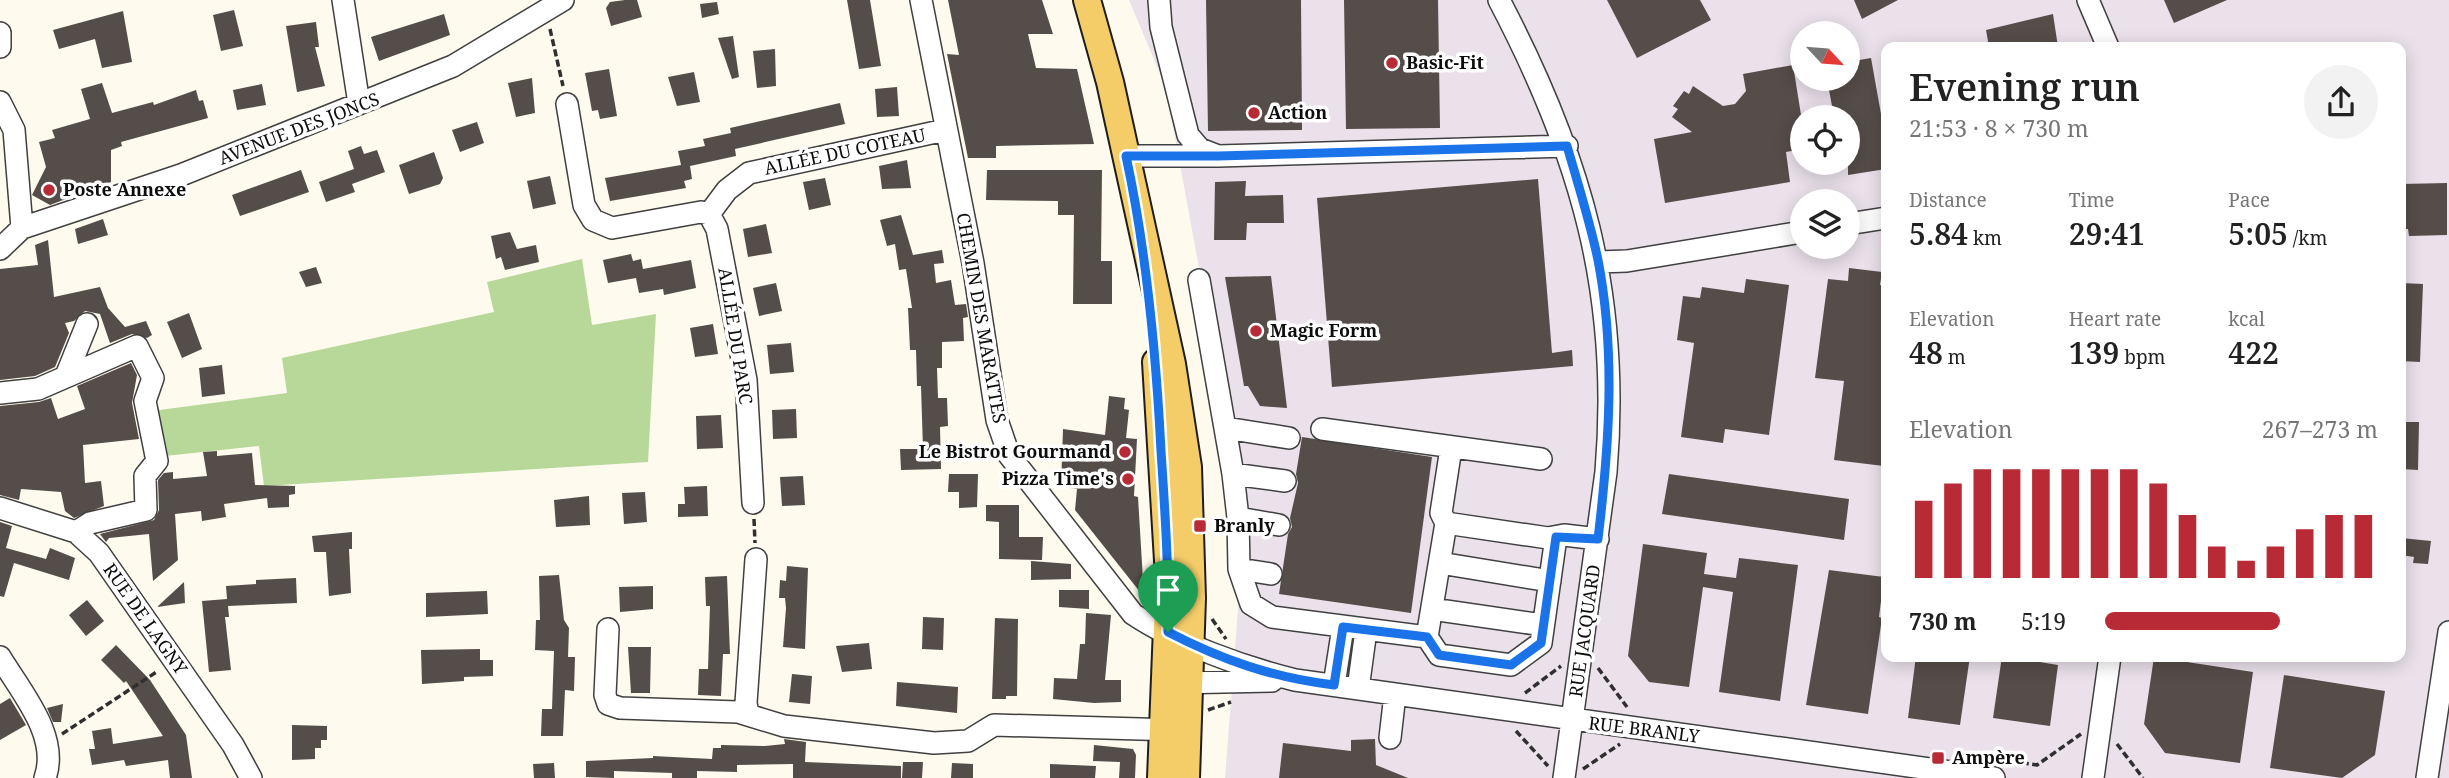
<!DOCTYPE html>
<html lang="en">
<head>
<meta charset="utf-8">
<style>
  :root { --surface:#fff; --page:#f2f2f2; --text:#222; --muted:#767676; --accent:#b82a36 }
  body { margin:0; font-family:"Noto Serif",serif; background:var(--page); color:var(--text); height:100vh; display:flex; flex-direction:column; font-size:26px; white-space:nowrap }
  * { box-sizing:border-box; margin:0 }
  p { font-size:23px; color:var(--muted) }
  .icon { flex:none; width:38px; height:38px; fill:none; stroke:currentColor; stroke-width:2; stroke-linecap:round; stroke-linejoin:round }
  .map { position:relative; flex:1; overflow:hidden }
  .panel { position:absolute; left:1881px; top:42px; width:525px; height:620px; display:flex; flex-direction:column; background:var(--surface); border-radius:14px; box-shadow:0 4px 18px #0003 }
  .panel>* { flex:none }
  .needle { width:46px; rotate:116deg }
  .controls { position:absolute; left:1790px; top:21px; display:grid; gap:14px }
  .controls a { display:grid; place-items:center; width:70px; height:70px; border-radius:50%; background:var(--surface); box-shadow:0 4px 18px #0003; font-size:35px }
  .pin { position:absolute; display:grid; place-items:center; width:60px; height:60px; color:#fff; margin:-72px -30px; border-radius:50% 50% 50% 0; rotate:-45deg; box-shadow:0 0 7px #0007 }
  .pin .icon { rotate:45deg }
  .round { display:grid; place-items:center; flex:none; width:74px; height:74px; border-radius:37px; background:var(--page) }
  .summary { display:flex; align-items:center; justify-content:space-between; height:119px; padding:0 28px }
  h1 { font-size:38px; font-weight:600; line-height:52px }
  .stats { display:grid; grid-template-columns:repeat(3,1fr); gap:10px; height:119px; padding:7px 28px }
  .stats div { display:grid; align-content:center }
  .stats b { font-size:30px; font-weight:600 }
  .stats small { font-size:19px; font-weight:400 }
  .stats p { font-size:19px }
  .chart { height:196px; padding:14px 28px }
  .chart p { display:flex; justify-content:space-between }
  .chart svg { width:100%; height:126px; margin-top:7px; stroke:var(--accent); stroke-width:6 }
  ul { padding:0 28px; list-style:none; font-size:23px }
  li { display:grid; grid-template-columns:112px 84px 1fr; align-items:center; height:52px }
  li i { height:18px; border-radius:9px; background:var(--accent) }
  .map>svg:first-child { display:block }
  .industrial { fill:#eae1eb; fill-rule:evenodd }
  .forest { fill:#b7d898 }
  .building { fill:#554d49 }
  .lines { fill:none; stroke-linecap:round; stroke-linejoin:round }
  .minor-casing { stroke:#404040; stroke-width:24 }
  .major-casing { stroke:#1e1e1e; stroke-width:30 }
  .path { stroke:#2f2f2f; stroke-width:3.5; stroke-dasharray:7 3.5; stroke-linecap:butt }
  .minor { stroke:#fff; stroke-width:21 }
  .major { stroke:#f4cc68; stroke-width:26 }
  .route-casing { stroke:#fff; stroke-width:14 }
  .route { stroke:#1a73e8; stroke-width:9 }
  .poi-dot { fill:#b82a36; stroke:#fff; stroke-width:2.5 }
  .labels { text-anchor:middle; stroke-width:7; stroke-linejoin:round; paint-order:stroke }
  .poi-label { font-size:18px; font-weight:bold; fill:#0d0d0d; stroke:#fff; text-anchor:start }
  .street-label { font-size:18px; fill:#0d0d0d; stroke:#fff }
</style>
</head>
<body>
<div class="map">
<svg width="2449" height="778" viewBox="0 0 2449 778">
  <rect width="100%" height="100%" fill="#fefaed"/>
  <path class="industrial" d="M1129,0H2449V778H1225L1245,519L1166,88ZM1802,33H1848V79H1802ZM1886,47H2401V656H1886ZM1802,117H1848V163H1802ZM1802,201H1848V247H1802Z"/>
  <path class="forest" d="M582,259L592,325L656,314L648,462L264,486L259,446L165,456L152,411L287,393L282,358L494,312L487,282Z"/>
  <path class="building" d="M625,0H637L642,17L611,26L606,8L610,2Z
    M847,0H870L881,66L859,69Z
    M948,0H1042L1053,34H1028L1036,68L1077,69L1094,144L996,146V158H968L947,54L959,55Z
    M1206,0H1301L1302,130L1208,131Z
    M1344,0H1438L1440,128L1346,129Z
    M1607,0H1700L1711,20L1637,58Z
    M1854,0H1898L1862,19Z
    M2164,0H2227L2174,23Z
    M717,2L719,14L702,18L700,4Z
    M234,10L243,46L221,51L213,15Z
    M123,11L132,62L102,68L95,39L59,49L53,30Z
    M444,14L450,35L379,61L371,37Z
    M2053,14L2058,47H1989L1986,30Z
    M316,22L319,47H315L325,86L297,92L286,26Z
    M733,36L739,77L732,79L718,38Z
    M775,49L776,86L757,88L753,51Z
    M1871,58L1886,142V169L1848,175V117H1834L1827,79H1848V62Z
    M1793,65L1802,121V149L1786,152L1790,182L1665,203L1654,139L1692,132L1672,117L1678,109L1673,106L1684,91L1689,94L1693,86L1723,106L1735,104L1746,91L1743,74Z
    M609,69L617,116L600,119L598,110L592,111L585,73Z
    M694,72L700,102L677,106L668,77Z
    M532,78L535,113L516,117L508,83Z
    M102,83L112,113L153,102L154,105L196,90L199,101L203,100L208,118L121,142L122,146L111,150V182L50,205L32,195L46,167L39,142L55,138L52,130L90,119L81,89Z
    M262,84L266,105L237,110L233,90Z
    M897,87L899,116L877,117L875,89Z
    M840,103L845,124L735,149L736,156L690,166L692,179L684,181L686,188L610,201L605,178L681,165L678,151L705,146L703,139L731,133L730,128Z
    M477,122L484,143L460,152L452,130Z
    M361,146L364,154L377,150L385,172L352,184L355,192L326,202L319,182L354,169L348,151Z
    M434,152L443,178L440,184L409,194L399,165Z
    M907,160L911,188L882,189L879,166Z
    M301,170L309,192L240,216L232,195Z
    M987,170H1102L1101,261H1112V304H1073L1074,215H1058V201L986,200Z
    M550,176L556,204L533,209L527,181Z
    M825,178L831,205L809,210L803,182Z
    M1538,179L1552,353L1572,350L1573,366L1332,387L1317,198Z
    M1246,181L1245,196L1283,195L1284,223H1247L1246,240H1214L1215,182Z
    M2447,183V235L2409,236L2408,229H2401V184Z
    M901,215L913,255L942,250L944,263L934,264L936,283L951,280L955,305L966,304L968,317L963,318L964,341L942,342V368H937L938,398H947L948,426L940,427L941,469L901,470L900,449H923L921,386H917L916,350H910L908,308H912L906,269L899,270L895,244L887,246L880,220Z
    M103,219L108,235L78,244L75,229Z
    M766,224L772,253L748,257L743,229Z
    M510,232L517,249L536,245L539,262L505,270L501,257L496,259L491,236Z
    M48,240L54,297L100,287L108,308L125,327L146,321L152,335L147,338L132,334L110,343L100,314L85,311L74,321L65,323L69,333L55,367L35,376L0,380V269L38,265L35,245Z
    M631,254L633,261L641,259L643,269L691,260L696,288L664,295L663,289L639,293L636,278L608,283L603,260Z
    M316,267L322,283L306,287L299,272Z
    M1849,268L1882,272L1880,285L1886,286V444L1884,466L1834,460L1844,381L1815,378L1828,279L1848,281Z
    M1271,276L1287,408L1260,406L1248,386H1244L1225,277Z
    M1746,279L1789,285L1769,435L1725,429L1723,443L1681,437L1694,343L1677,340L1683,296L1700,298L1702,287L1744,293Z
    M776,283L782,311L759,316L753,288Z
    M2401,283L2423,284L2420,362L2401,361Z
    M189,313L202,349L182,358L167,322Z
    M713,324L718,354L695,357L690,328Z
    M791,343L794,372L770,374L767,345Z
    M131,363L137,375L132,403L139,439L83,445L85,483L101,481L104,506L74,518L65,511L61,492L21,489L19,500L0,495V406L39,402L51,398L58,419L85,409L77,386Z
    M222,365L225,394L202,397L199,368Z
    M1109,396L1125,398L1124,409L1129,410L1126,438L1137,439L1134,496L1138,497L1144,597L1075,510L1077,489L1061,487L1063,429L1105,435Z
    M796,409L797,438L773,439L772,410Z
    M721,415L723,448L697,449L696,416Z
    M2401,422H2419L2418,470L2401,469Z
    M1302,437L1432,457L1411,613L1279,594L1288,534L1292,527L1290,518L1298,483L1296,474Z
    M217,451V456L252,453L255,485L295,486V494L289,495V507L268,508L267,498L224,504L226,517L202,521L201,511L175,514L178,560L153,581L149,534L109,538L106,542L100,534L154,520L159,510L158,480L164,473L173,472V479L207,476L203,452Z
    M949,474H978L977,507L959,508V492H948Z
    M1669,474L1849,499L1844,540L1662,514Z
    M803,476L805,505L782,506L780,477Z
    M707,486L708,516L678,517V504H685L684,487Z
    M645,492L647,522L624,524L622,493Z
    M589,496L590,525L556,527L554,500Z
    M986,505H1019V537H1043L1042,560L999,559V522L986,521Z
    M0,522L12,526L6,548L46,559L50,548L75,558L69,580L14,563L4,597L0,596Z
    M352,532V549H349L351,593L329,596L326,552H314L312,536Z
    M2401,538L2431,541L2428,564L2413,563L2414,557L2401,555Z
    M1643,544L1707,553L1704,574L1736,578L1739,558L1798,565L1780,701L1719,692L1733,592L1703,587L1689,687L1649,682L1628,656Z
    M1031,561L1071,564V579L1031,580Z
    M787,566L808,568L805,649L783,647L786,608L785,598H779L780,580L786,581Z
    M1829,570L1884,577L1879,617L1882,618L1868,714L1806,705Z
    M559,575L564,620L569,628L568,657H575L574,691L565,690L563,736H541L542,709H552L554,651L535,650L536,620H540L539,576Z
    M727,576L730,654H723L721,696L698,695L699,669H708L710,606H706L705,577Z
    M296,578L297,603L228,606L229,617H225L231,670L209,672L202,601L227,599L226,586L256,584V580Z
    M184,582L185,603L157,607Z
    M653,586V609L620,612L619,587Z
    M1059,590H1089V609L1059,607Z
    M487,591L488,614L426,617V593Z
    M87,600L104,621L86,636L69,615Z
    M1086,613L1111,615L1105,680H1121V702L1094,703L1053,699L1054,678L1077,679L1080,644H1085Z
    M923,617L944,618L943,650L922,649Z
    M995,618L1018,619L1017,696H1006V699H992Z
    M869,643L872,669L842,672L836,646Z
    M116,645L150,680L186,735L192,778H170L168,760L126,766L124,760L92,765L89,749H95L92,731L111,728L113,744L163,736L126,681L124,683L101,660Z
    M628,647H651L650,693H631Z
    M480,649V660H493V676L464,677V681L422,684L421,650Z
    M1916,656H1970L1960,725L1908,718Z
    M2002,656L2058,665L2050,726L1993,718Z
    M2154,657L2253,672L2240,763L2165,753L2144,724Z
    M792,674L812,676L810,704L789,702Z
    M2284,675L2385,691L2375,755L2342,778L2270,768Z
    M897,682L958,687L957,713L896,706Z
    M10,698L26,725L0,740V704Z
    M63,704L61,722H53L47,708Z
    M292,725L327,726V740H321V748H315V759L292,760Z
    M784,739L806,742L805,762L901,766V778H793V764L737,765V772L697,771V778H672V773L614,771V778L586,777V761L653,758V756L712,759L713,748H721V745L765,746L785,744Z
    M1375,739L1376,765L1408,778H1279L1283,743L1351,751V740Z
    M1094,745L1133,749L1136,755L1135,778H1119L1120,762L1093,761Z
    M903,762H923L922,778H902Z
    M554,763L555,778H534L533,764Z
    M952,763L973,764V778H951Z
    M1050,764L1096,766L1095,778H1050Z"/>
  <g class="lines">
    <g class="minor-casing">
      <path id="minor" d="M343,0L359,104
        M921,0L973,263L997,420L1009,455L1133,614C1178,644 1243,667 1295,680L1994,778
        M1159,0L1161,27L1188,135L1200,149L1218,156L1567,146
        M1499,0C1581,156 1621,294 1606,472L1564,778
        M2088,0L2108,47
        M0,33V47
        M0,102L14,130L22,228
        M567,104L584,205L593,220L612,228L701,212L709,214
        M1126,156H1215
        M709,214L717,229L746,380L753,503
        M709,214L727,190L749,173L945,130
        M1848,224L1886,218
        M0,249L22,228L181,175L453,66L563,0
        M1598,262L1627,261L1802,232
        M1199,280L1233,474L1238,518L1239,569L1251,604L1272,617L1427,637L1446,523
        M66,376L87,324
        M0,393L38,389L137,346L153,378L145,401L157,461L145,476L146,510L90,523L76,532
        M1226,428L1289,438
        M1322,429L1541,459
        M1451,448L1441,513L1446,523L1548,538L1564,535L1598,539
        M1233,474L1285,481
        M0,508L76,532L99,553L233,745L251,778
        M1238,518L1279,525
        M1440,563L1550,581
        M1239,569L1271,574
        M1432,609L1543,625
        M608,629L605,695L608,704L620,708L738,712L784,726L934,743L968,741L994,725L1176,730
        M1427,637L1439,655L1511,665L1541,643L1556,537
        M0,657C21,692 60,736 45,778
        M1175,683L1272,681
        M1334,685L1343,627
        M1358,689L1366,630
        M748,714L746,703L756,559
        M1390,738L1395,694
        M2093,778L2110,656
        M2427,778L2449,632"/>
    </g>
    <g class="major-casing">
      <path id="major" d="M1087,0L1110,82L1172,364L1188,467L1192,598L1186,778
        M1156,362L1169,577L1161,778"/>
    </g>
    <path class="path" d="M550,29L563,86
      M754,519L755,543
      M1212,619L1226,639
      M1598,668L1627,707
      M1525,693L1561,666
      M1208,710L1231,702
      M1516,731L1548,766
      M62,734L158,671
      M2117,744L2143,778
      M2001,760L2037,765L2081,734
      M1583,769L1620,744"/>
    <use href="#minor" class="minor"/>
    <use href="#major" class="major"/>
  </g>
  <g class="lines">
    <g class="route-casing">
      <path id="route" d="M1567,146C1578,184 1590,222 1598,260C1616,353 1609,447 1598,539L1556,537L1541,643L1511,665L1439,655L1427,637L1343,627L1334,685C1274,678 1222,660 1168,632C1169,571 1165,511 1161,451C1156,352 1147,253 1126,156H1218Z"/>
    </g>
    <use href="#route" class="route"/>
  </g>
  <g class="poi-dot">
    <circle cx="1392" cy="63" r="7"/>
    <circle cx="1254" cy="113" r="7"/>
    <circle cx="49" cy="190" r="7"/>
    <circle cx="1256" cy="331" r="7"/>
    <circle cx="1125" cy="452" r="7"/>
    <circle cx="1128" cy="479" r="7"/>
    <rect x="1193" y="519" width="14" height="14" rx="3.5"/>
    <rect x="1931" y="751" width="14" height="14" rx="3.5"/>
  </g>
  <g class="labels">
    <g class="poi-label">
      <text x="1406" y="69">Basic-Fit</text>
      <text x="1268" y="119">Action</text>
      <text x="63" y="196">Poste Annexe</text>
      <text x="1270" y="337">Magic Form</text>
      <text x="1111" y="458" text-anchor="end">Le Bistrot Gourmand</text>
      <text x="1114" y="485" text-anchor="end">Pizza Time's</text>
      <text x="1214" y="532">Branly</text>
      <text x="1952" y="764">Ampère</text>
    </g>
    <g class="street-label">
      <text transform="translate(299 129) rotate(-21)" y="6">AVENUE DES JONCS</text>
      <text transform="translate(845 152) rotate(-12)" y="6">ALLÉE DU COTEAU</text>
      <text transform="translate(981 318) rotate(80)" y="6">CHEMIN DES MARATTES</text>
      <text transform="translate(735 336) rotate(81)" y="6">ALLÉE DU PARC</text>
      <text transform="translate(145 619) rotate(55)" y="6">RUE DE LAGNY</text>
      <text transform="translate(1585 631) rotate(-82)" y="6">RUE JACQUARD</text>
      <text transform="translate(1644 730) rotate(7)" y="6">RUE BRANLY</text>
    </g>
  </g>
</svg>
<div class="controls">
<a><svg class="needle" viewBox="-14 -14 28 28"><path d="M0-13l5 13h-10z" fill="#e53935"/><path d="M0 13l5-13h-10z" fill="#767676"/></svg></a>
<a><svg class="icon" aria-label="locate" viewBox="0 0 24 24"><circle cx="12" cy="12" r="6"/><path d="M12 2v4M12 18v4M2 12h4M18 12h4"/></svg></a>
<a><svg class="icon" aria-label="layers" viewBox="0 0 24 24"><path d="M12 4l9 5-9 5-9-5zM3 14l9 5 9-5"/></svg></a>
</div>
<div class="pin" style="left:1168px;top:632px;background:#1e9e55"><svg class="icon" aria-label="arrive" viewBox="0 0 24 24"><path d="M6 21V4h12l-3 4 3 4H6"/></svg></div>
<section class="panel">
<div class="summary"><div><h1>Evening run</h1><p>21:53 · 8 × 730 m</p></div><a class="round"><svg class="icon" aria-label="share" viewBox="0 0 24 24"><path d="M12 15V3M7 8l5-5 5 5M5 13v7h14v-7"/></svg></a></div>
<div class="stats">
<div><p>Distance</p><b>5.84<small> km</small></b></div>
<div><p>Time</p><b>29:41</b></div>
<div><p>Pace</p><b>5:05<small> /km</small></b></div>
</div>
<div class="stats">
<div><p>Elevation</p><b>48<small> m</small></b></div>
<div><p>Heart rate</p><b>139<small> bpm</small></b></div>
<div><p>kcal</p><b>422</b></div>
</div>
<div class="chart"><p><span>Elevation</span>267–273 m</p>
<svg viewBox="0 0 160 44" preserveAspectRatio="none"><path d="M5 44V17M15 44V11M25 44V6M35 44V6M45 44V6M55 44V6M65 44V6M75 44V6M85 44V11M95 44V22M105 44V33M115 44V38M125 44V33M135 44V27M145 44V22M155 44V22"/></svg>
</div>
<ul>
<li><b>730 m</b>5:19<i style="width:64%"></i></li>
</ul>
</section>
</div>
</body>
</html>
